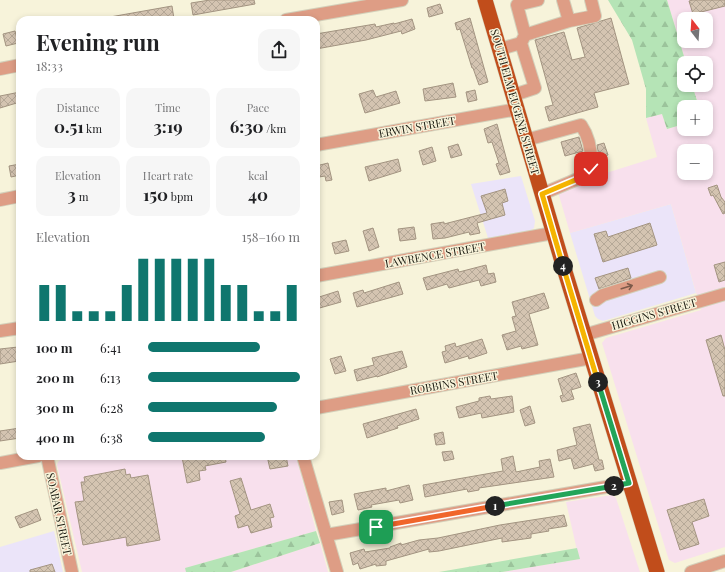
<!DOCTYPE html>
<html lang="en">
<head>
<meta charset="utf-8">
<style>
  :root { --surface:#fff; --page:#f6f6f6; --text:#202124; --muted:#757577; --accent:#0f766e }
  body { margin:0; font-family:"Playfair Display",serif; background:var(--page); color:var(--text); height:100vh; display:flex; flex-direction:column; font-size:15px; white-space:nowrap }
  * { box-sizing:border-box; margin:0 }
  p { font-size:13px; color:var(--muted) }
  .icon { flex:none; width:22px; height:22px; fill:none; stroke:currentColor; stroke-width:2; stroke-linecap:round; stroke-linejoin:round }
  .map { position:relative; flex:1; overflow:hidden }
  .details { position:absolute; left:16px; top:16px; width:304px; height:444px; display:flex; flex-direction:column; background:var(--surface); border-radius:12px; box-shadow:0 2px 6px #0003 }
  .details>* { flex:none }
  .needle { width:26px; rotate:343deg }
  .tools { position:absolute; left:677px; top:12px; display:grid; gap:8px }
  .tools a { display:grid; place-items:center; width:36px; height:36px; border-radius:8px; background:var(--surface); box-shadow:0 2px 6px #0003; font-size:20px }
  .pin { position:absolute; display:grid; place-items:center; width:34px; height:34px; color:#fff; margin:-17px; border-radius:8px; box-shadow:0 2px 6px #0006 }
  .km { position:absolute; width:20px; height:20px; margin:-10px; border-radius:50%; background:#222; color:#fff; font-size:11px; line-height:20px; text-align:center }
  .round { display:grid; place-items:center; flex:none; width:42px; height:42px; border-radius:12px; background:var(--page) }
  .summary { display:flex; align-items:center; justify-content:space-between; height:68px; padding:0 20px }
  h1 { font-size:22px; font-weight:700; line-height:30px }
  .figures { display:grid; grid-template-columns:repeat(3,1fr); gap:6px; height:68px; padding:4px 20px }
  .figures div { display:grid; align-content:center; border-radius:10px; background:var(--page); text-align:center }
  .figures b { font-size:17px; font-weight:700 }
  .figures small { font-size:11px; font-weight:400 }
  .figures p { font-size:11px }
  .chart { height:112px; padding:8px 20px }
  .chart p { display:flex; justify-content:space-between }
  .chart svg { width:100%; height:72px; margin-top:4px; stroke:var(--accent); stroke-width:6 }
  ul { padding:0 20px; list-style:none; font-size:13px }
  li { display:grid; grid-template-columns:64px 48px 1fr; align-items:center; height:30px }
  li i { height:10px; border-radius:5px; background:var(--accent) }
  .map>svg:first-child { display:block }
  .commercial { fill:#ebe4f9 }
  .industrial { fill:#f8e0ed; fill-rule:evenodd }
  .forest { fill:url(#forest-firs) }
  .building { fill:url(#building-cross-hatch); stroke:#a39481 }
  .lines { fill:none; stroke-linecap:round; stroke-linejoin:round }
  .minor-casing { stroke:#d3d0ba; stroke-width:14 }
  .major-casing { stroke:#d3d0ba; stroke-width:16 }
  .minor { stroke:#de9d85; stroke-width:12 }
  .major { stroke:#c14d1b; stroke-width:15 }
  .oneway { stroke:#7c5a4a }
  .split-1-casing { stroke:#fff; stroke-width:8 }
  .split-2-casing { stroke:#fff; stroke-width:8 }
  .split-3-casing { stroke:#fff; stroke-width:8 }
  .split-4-casing { stroke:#fff; stroke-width:8 }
  .split-5-casing { stroke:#fff; stroke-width:8 }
  .split-1 { stroke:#f0652b; stroke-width:5 }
  .split-2 { stroke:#22a559; stroke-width:5 }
  .split-3 { stroke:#22a559; stroke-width:5 }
  .split-4 { stroke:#f5b400; stroke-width:5 }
  .split-5 { stroke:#f5b400; stroke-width:5 }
  .labels { text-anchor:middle; stroke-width:3; stroke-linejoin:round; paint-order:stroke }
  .street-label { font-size:11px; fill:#19180f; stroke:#f7f3da }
</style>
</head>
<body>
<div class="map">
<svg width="725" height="572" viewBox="0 0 725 572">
  <defs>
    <pattern id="forest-firs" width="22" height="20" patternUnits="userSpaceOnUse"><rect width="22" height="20" fill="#b5e4b6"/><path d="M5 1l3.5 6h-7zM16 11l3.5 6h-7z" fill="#9bc39b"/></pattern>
    <pattern id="building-cross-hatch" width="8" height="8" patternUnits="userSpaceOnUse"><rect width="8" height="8" fill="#d4c4b1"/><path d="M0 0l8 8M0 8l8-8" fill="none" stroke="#b5a897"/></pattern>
  </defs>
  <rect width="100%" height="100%" fill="#f7f3da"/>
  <path class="commercial" d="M521,176L535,221L534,228L531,230L488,238L471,184Z
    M671,204L696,293L603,321L598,319L595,316L570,233Z
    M54,531L63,572H0V547Z"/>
  <path class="industrial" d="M667,0H725V547L675,563L669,560L667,554L602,343L606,338L701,310L671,204L570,233L558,192L604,178L603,174L657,157L646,118L662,114L667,129L684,124V129H706V107H699L692,85H706V63H686ZM684,19H706V41H684ZM684,151H706V173H684Z
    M74,456H296L316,531L186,568V572H82L57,465L58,462L62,458Z
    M612,495L616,498L640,572H502L579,559L566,502Z
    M320,543L328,572H231Z"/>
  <path class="forest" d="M608,0H667L686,63H684V85H692L699,107H684V124L667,129L662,114L646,118V89L632,40Z
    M316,531L320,543L231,572H186L185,568Z
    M577,548L580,559L502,572H439Z"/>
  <path class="building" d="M210,0H254L255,4L193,15L191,3Z
    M693,0H725V6L693,14L689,1Z
    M440,4L443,13L429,17L427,8Z
    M172,6L174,19L110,20V17Z
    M470,18L488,82L479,85L473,68H472L460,29L457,30L455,23Z
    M611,18L629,84L594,93L598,107L549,121L545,107L553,105L535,40L564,32L572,60L585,57L577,28Z
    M412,19L415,29L402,34L401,31L366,40L316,49V34L375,24L376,27L394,23V24Z
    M15,31L18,43L6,46L3,34Z
    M453,83L456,97L425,101L423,89Z
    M373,90L376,97L396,91L400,103L365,113L359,94Z
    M475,90L477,100L468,102L466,92Z
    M20,92V102L0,108V96Z
    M497,124L510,172L500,175L496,164L499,163L492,142L488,143L484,129Z
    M579,137L583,151L565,156L561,142Z
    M604,143L608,155L599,158L597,145Z
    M458,144L462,155L451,158L448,147Z
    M432,147L436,161L423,165L419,151Z
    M398,159L401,171L369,181L365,167Z
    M328,163L332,180L326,181L325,176L319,177L316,166Z
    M20,164V175L11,177L9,166Z
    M717,185L721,197L725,202V213L723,214L713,195L711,196L708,188Z
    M505,189L508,201L502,203L505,215L477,223L480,233L470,235L469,232L445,238L433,239L431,224L444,222V224L487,213L481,196Z
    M650,223L657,245L603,262L594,234L606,231L608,237Z
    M414,227L416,239L400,241L398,229Z
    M373,228L379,247L369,251L363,231Z
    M346,240L349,251L335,254L332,243Z
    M725,262V280L719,282L714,265Z
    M486,265L488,274L494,273L496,282L481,286L479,280L449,288L447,284L427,290L423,278L458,269L459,272Z
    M628,268L631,278L599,289L595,278Z
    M399,282L403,294L357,307L353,293L363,290L364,293Z
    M338,291L341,302L316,309V298Z
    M544,293L549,308L529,314L538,345L522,349L521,346L507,350L502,335L516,331L512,317L516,316L512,302Z
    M721,335L725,350V396H723L706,340Z
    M482,339L487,353L469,359L468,356L445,363L442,352L446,351L445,346L455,343L456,347Z
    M18,347L19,361L0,364V349Z
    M402,351L407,367L377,377V376L357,381L354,370L374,365L372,358Z
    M341,356L346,371L335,374L330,359Z
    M576,373L581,387L571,390L574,399L562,402L560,396L563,395L558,379Z
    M490,396L491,399L512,396L514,412L482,418L481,413L459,418L456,407L479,401V398Z
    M530,406L535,423L525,426L520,410Z
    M416,409L419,419L397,426L398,428L367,438L363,424Z
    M590,424L599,460H602L604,469L595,471L593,464L574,469L571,458L559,461L557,450L577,445L573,428Z
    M20,428V438L0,441V431Z
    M443,432L445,444L436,445L434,434Z
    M452,451L454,459L444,461L442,452Z
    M189,456H225L226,462L205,466L206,470L199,471L200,480L187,483L182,457Z
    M267,456H286L288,466L270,469Z
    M513,456L516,472L540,467L539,461L550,459L554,477L479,488V490L468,492L467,489L425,497L423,485L503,471L501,459Z
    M125,469L126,475L130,474L131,478L148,475L160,540L127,546L126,537L83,545L75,502L84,501L81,482H85L84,477Z
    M241,478L251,510L270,504L274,517L270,518L272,527L251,533L248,525L238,528L235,516L240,514L230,481Z
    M409,485L413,500L400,503L399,500L371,505L372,507L358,510L354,494L386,488V491Z
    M704,499L709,516L692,522L699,544L680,550L667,510Z
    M342,500L344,512L332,515L329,502Z
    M37,509L41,520L20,528L15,517Z
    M564,515L567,526L548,529L549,531L531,534V538L502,542V538L439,551L429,552V549L386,561V565L376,566V564L360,569L358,563L353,565L350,553L364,549L365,552L390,548V547L401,543V545L419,540L438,538L500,525Z
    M52,564L55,572H30V570Z"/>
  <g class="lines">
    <g class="minor-casing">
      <path id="minor" d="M286,20L402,0
        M569,21L595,16L591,0
        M525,35L569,21L563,0
        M500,49L521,43
        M0,69L20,65
        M514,95L535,88L521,43L525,35L517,5L538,0
        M526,140L581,125C590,138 592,153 591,169L580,178L542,194
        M316,145L518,109
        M0,200L20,196
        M316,276L553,233
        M596,300L603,295L660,277
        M0,331L20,328
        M584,335L725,294
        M316,408L591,358
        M47,456L72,572
        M303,456L337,572
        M0,463L38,456
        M326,535L629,483
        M691,572L725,561"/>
    </g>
    <g class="major-casing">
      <path id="major" d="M485,0L563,265L657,572"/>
    </g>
    <use href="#minor" class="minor"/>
    <use href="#major" class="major"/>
  </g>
  <defs><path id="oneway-shaft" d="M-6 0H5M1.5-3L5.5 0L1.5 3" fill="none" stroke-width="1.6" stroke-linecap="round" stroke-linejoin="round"/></defs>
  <use class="oneway" href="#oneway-shaft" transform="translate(627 287) rotate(-17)"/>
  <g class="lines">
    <g class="split-1-casing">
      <path id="split-1" d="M376,527L495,506"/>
    </g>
    <g class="split-2-casing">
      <path id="split-2" d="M495,506L614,486"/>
    </g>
    <g class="split-3-casing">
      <path id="split-3" d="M598,382L629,483L614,486"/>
    </g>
    <g class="split-4-casing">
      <path id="split-4" d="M563,266L598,382"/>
    </g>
    <g class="split-5-casing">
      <path id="split-5" d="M563,266L542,194L580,178L591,169"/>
    </g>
    <use href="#split-1" class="split-1"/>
    <use href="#split-2" class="split-2"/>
    <use href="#split-3" class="split-3"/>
    <use href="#split-4" class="split-4"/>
    <use href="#split-5" class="split-5"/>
  </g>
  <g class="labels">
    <g class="street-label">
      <text transform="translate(515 102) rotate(74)" y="4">SOUTH ELM EUGENE STREET</text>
      <text transform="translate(417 127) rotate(-10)" y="4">ERWIN STREET</text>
      <text transform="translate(435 255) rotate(-10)" y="4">LAWRENCE STREET</text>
      <text transform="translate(654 314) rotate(-16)" y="4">HIGGINS STREET</text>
      <text transform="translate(454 383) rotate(-10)" y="4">ROBBINS STREET</text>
      <text transform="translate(59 514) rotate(78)" y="4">SOABAR STREET</text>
    </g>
  </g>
</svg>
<div class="tools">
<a><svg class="needle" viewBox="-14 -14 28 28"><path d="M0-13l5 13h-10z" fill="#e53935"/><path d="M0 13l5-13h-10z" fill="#757577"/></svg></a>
<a><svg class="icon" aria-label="locate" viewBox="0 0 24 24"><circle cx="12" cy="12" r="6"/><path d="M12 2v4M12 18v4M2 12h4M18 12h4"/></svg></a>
<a>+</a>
<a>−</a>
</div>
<div class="pin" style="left:376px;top:527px;background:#1e9e55"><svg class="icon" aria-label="arrive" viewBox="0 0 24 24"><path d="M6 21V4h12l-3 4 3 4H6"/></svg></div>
<div class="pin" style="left:591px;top:169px;background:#d93025"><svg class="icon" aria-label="check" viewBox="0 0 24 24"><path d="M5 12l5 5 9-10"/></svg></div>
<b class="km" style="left:495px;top:506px">1</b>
<b class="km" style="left:614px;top:486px">2</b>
<b class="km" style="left:598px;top:382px">3</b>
<b class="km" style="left:563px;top:266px">4</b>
<section class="details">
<div class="summary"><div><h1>Evening run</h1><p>18:33</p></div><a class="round"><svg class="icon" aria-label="share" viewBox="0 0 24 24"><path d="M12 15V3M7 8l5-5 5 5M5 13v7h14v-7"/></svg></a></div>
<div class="figures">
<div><p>Distance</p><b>0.51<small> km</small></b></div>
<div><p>Time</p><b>3:19</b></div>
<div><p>Pace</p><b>6:30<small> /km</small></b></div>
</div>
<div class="figures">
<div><p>Elevation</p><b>3<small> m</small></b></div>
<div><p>Heart rate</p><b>150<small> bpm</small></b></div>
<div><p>kcal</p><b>40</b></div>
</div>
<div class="chart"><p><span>Elevation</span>158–160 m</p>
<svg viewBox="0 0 160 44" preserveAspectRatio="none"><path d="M5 44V22M15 44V22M25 44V38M35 44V38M45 44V38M55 44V22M65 44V6M75 44V6M85 44V6M95 44V6M105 44V6M115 44V22M125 44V22M135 44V38M145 44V38M155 44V22"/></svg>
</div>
<ul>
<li><b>100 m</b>6:41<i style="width:74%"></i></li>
<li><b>200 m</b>6:13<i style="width:100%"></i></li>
<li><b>300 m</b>6:28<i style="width:85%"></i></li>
<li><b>400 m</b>6:38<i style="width:77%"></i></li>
</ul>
</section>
</div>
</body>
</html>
